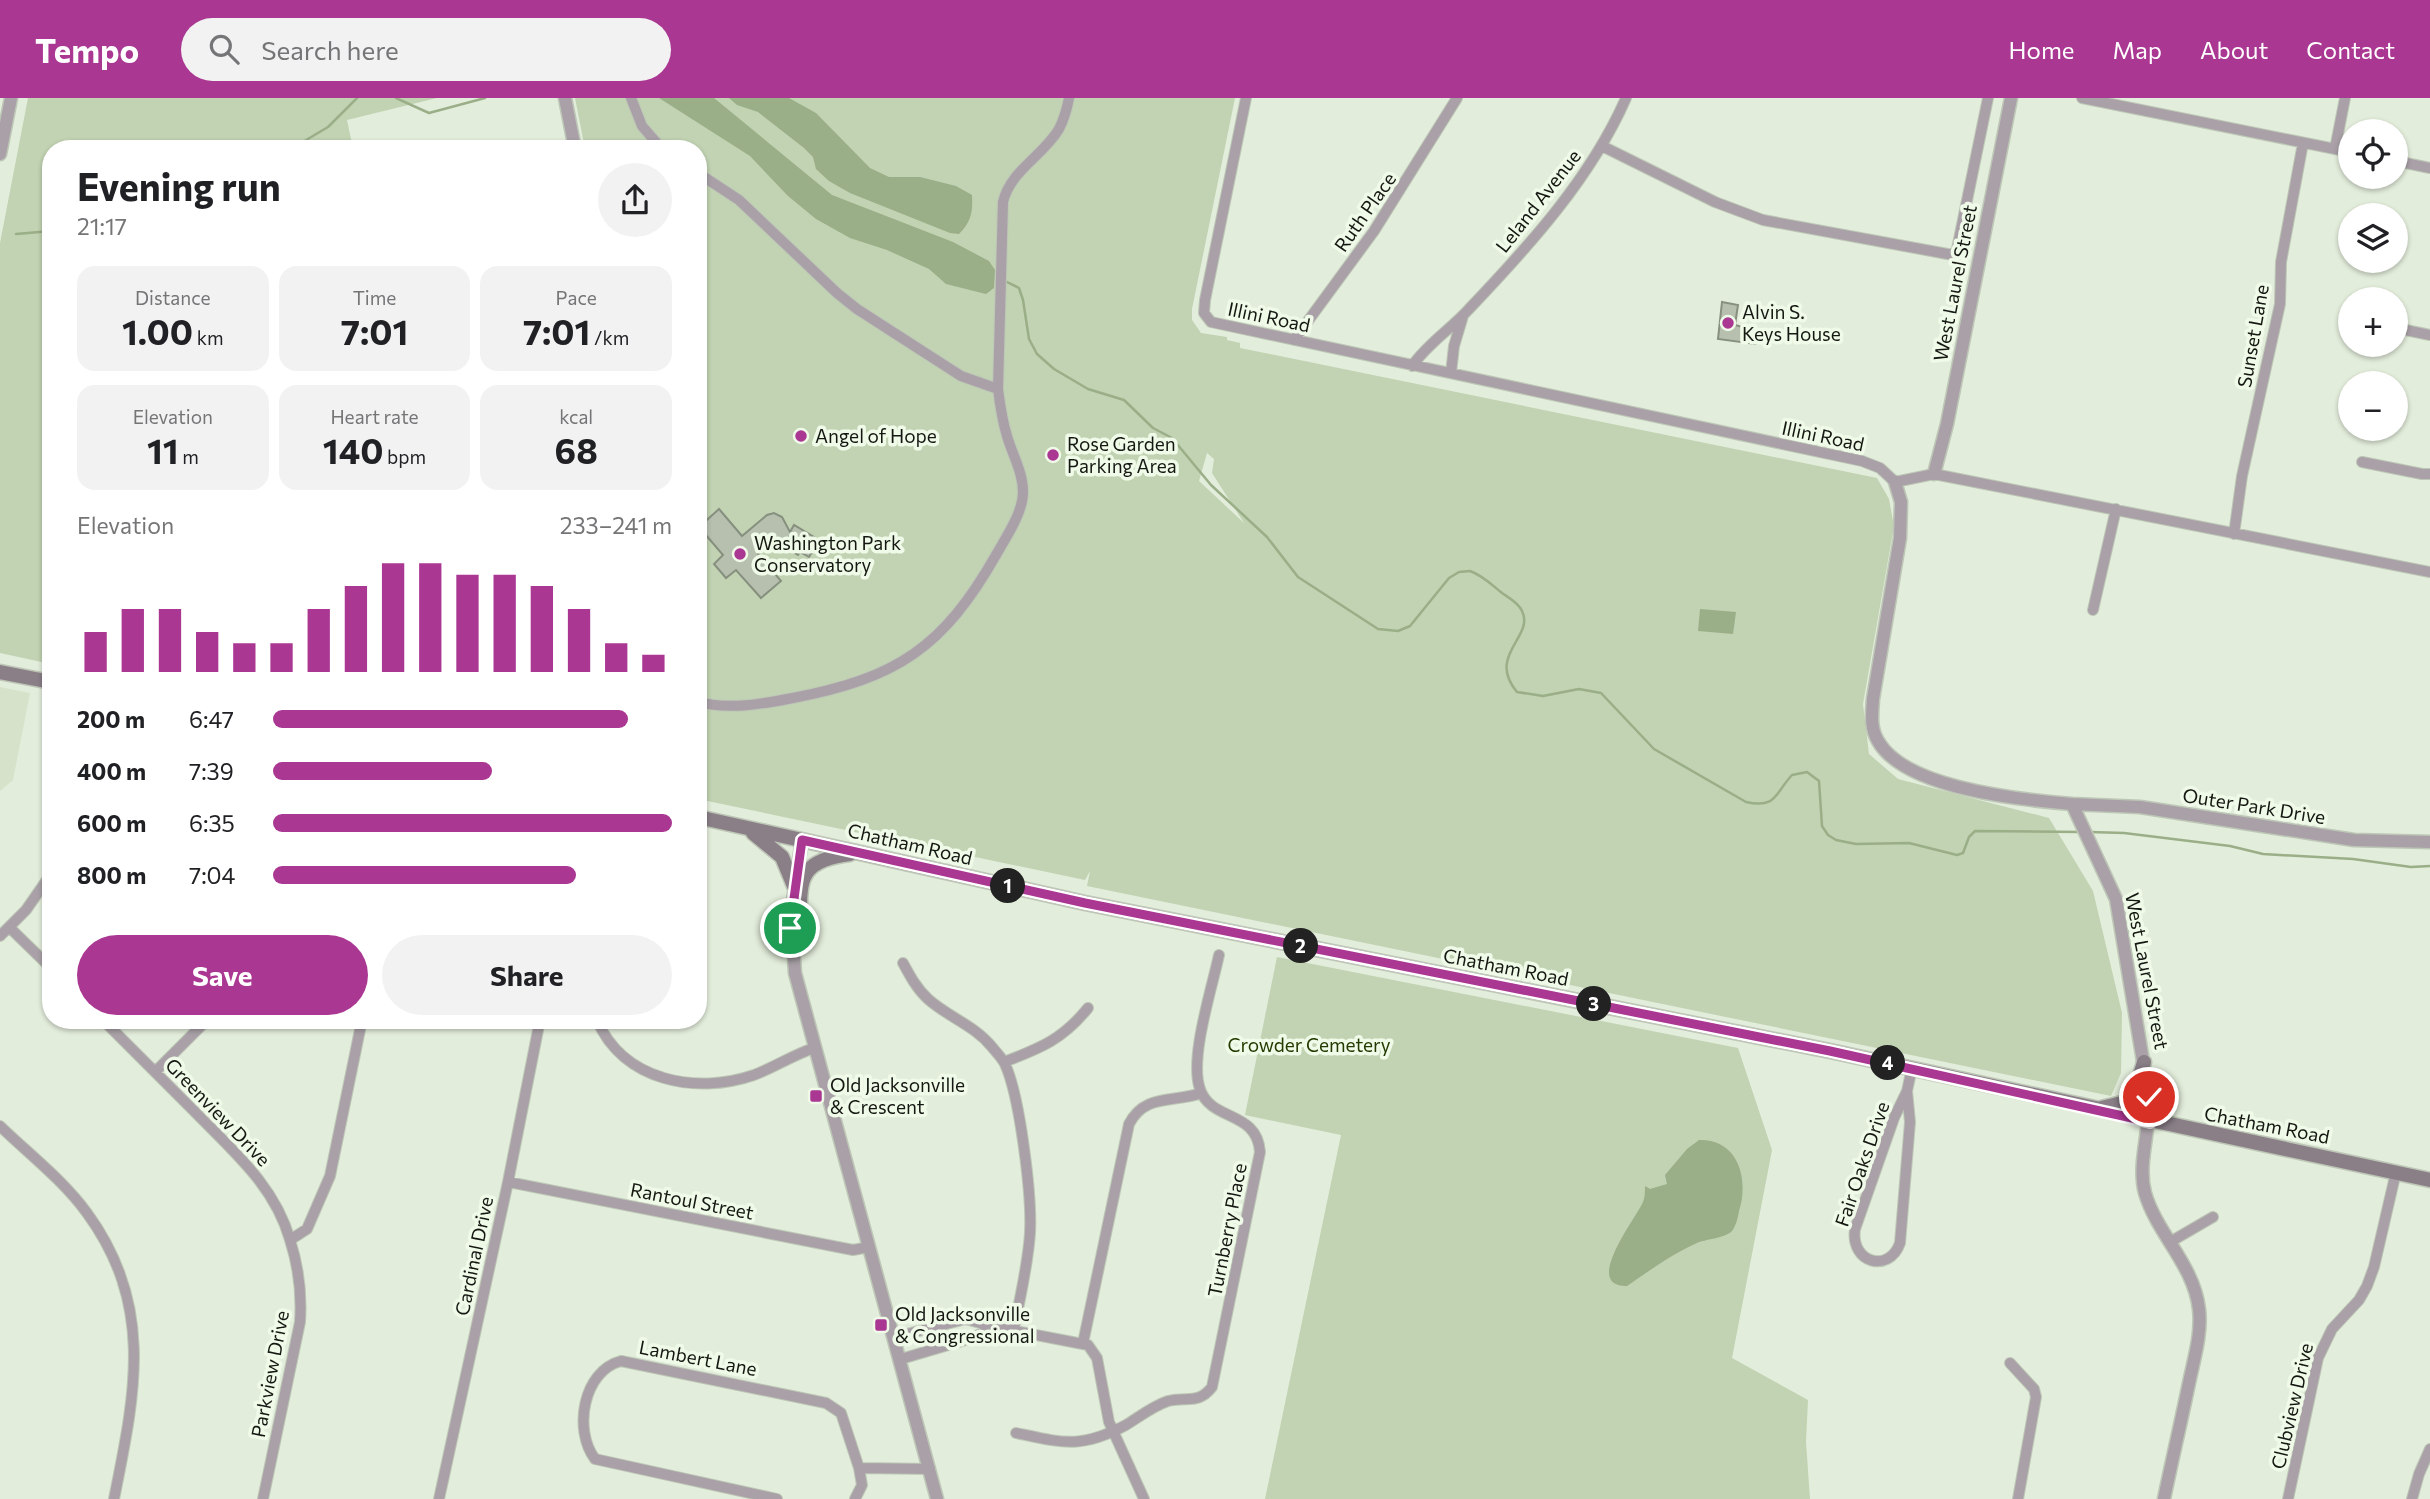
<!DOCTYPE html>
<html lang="en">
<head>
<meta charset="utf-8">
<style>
  :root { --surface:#fff; --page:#f2f2f2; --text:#202124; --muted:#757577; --accent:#aa3792 }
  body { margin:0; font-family:Commissioner,sans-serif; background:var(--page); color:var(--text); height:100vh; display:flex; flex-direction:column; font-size:26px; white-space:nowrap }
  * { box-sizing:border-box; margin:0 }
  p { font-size:23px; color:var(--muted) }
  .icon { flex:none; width:38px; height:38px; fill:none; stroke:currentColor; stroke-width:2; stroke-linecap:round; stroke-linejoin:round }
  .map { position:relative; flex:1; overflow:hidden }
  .details { position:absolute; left:42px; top:42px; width:665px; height:889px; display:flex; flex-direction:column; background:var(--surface); border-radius:28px; box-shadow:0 2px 5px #0004 }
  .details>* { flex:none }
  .buttons { position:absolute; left:2338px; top:21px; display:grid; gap:14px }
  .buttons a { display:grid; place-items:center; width:70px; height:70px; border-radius:50%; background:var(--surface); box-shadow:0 2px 5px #0004; font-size:35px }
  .pin { position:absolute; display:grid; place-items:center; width:60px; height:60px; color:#fff; margin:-30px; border:4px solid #fff; border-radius:50%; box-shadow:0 2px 7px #0007 }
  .km { position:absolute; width:35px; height:35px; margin:-18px; border-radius:50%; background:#222; color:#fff; font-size:19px; line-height:35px; text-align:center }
  .round { display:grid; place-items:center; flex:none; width:74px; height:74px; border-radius:37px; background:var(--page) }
  .overview { display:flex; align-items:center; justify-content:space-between; height:119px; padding:0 35px }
  h1 { font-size:38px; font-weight:700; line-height:52px }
  .stats { display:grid; grid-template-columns:repeat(3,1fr); gap:10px; height:119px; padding:7px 35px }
  .stats div { display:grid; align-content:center; border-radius:18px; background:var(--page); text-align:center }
  .stats b { font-size:35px; font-weight:700 }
  .stats small { font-size:19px; font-weight:400 }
  .stats p { font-size:19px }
  .chart { height:196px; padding:14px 35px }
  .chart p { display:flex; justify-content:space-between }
  .chart svg { width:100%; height:126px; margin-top:7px; stroke:var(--accent); stroke-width:6 }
  .cta { display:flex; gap:14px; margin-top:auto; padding:14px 35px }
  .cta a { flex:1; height:80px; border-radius:42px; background:var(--accent); color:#fff; font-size:28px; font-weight:700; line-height:80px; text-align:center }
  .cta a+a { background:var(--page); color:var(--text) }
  ul { padding:0 35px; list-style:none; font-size:23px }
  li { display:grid; grid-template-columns:112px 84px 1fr; align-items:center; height:52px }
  li i { height:18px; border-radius:9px; background:var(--accent) }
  header { display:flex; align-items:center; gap:42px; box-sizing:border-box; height:98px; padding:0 35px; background:var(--accent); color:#fff }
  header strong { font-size:33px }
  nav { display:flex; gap:38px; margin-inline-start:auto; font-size:24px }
  .search { width:490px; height:63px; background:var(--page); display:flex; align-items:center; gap:18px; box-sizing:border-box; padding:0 24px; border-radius:38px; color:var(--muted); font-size:26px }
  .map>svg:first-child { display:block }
  .built { fill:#d6e3ca }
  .green { fill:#c1d3b2; fill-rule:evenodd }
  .water { fill:#9aae88 }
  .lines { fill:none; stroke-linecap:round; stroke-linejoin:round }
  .stream { stroke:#9aae88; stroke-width:2.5 }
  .building { fill:#b7c0af; stroke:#87907f; stroke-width:2 }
  .minor-casing { stroke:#bec7b7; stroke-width:12 }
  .tertiary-casing { stroke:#bec7b7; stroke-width:15 }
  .secondary-casing { stroke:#bec7b7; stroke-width:17 }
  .minor { stroke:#a9a1a7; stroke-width:10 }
  .tertiary { stroke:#a9a1a7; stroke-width:12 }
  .secondary { stroke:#8a7f87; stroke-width:14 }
  .route-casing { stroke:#fff; stroke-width:14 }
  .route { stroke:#aa3792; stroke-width:9 }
  .poi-dot { fill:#aa3792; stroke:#f0fae8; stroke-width:2.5 }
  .labels { text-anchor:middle; stroke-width:7; stroke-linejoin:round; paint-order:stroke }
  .street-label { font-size:19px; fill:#151812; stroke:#f0fae8 }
  .poi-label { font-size:19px; fill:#151812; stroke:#f0fae8; text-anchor:start }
  .park-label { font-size:19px; fill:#233b00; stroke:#f0fae8 }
</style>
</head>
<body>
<header>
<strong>Tempo</strong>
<div class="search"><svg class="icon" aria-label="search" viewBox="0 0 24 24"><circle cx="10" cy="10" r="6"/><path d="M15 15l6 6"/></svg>Search here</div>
<nav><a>Home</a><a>Map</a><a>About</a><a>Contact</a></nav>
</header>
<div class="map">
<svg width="2430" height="1401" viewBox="0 0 2430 1401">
  <rect width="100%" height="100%" fill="#e3eddb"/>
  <path class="built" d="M0,589L30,595L13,682L0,693Z"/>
  <path class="green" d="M28,0H437L347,22L353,51H51V566L0,555V145Z
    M575,0H1235L1192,211V222L1201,235L1227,239V242L1240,245V250L1877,380L1889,401L1894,428L1863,606L1869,656L1898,681L2049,720L2093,793L2122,915L2121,975L2111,998L1087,788L1090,773L1085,782L698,701V51H585ZM1207,355L1214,361L1212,375L1244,425L1199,383Z
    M1277,859L1738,950L1772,1052L1732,1260L1808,1302L1806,1344L1810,1401H1265L1341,1037L1245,1017Z"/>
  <path class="water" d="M659,0H714L832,97L953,144L989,163L995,172L994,190L986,196L946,186L929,171L887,152L850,140L816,121L788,98L750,58Z
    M729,0H789L816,15L870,70L889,79H920L956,88L972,97C973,114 971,124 959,136L950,135L850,95L829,83L816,71L813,59L804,50L758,14L737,7Z
    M1700,511L1736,514L1733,536L1698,533Z
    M1699,1042C1739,1041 1749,1082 1739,1113C1738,1119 1736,1128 1732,1133C1726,1140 1706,1141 1697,1145C1672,1156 1649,1173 1627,1188C1581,1189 1637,1119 1643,1104C1645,1099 1645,1094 1645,1088L1650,1091L1667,1086L1665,1077L1687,1051Z"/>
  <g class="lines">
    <path class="stream" d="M396,0L429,15L485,0
      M291,51L328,29L357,0
      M16,136L51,133
      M1003,182L1019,190L1023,202L1029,241L1037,256L1054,271L1088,291L1124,302L1153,330L1172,340L1211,387L1267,439L1298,479L1378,531L1398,533L1410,528L1449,480L1459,474L1470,473C1482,477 1492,487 1502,495C1509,500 1519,505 1522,513C1535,539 1486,557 1517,594L1543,598L1579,591L1601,595L1654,651L1746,704C1777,711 1775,695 1792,677L1807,674L1819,683L1822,728L1828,737L1836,742L1856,746L1909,745L1957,757L1963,755L1969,739L1975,733L2080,734
      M2090,734L2124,735L2230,748L2263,756L2353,761L2411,769L2430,768"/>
  </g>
  <path class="building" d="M1722,204L1738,207L1735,227L1757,233L1755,246L1718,241Z
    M719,411L742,438L767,417L774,415L782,419L790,434L794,427L819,442L809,459L800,454L798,457L791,453L793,450L782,443L777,445L776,440L758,456L781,483L761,500L736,472L726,480L714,466L723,457L699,429Z"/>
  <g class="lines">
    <g class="minor-casing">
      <path id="minor" d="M631,0L642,28L662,51
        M1246,0L1205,202L1204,215L1211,224L1862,363L1880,370L1895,384L1934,376L2430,474
        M2082,0L2350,54
        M1602,48L1715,104L1763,122L1953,157L1957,151L1988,0
        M2335,51L2345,0
        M2396,63L2430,70
        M698,75L739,102L837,195L857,211L961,278L998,291
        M2396,230L2430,237
        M1294,242L1374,133L1457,0
        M1412,268C1428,245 1451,231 1469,211C1529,148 1591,80 1626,0
        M1451,275L1454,248L1463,218
        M2362,364L2422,376H2430
        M2234,436L2242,378L2280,206L2281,164L2303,45
        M2093,512L2116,411
        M698,604C730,612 762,606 793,600C897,580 943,550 996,457C1006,439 1023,415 1023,394C1023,374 1012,356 1007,338C1002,322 1000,307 998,291L1003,104C1010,73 1043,58 1059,31C1064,21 1067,11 1069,0
        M9,829L51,870
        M0,838L26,812L51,776
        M903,865C910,878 917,891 928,901C948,919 974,927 992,949C996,954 1002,960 1005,966C1020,999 1032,1098 1030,1135C1028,1167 1020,1199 1014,1231
        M103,922C134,953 164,983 195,1014C233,1053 275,1088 290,1142
        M597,922C623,983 696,997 754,977C775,969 793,957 814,950
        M1004,964C1041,950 1063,941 1088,910
        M155,974L207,922
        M1907,993L1894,1020L1855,1131C1850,1165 1889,1176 1900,1145L1910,1024L1907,993L1912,970
        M0,1028C29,1056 63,1082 87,1115C155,1208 135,1296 114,1401
        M508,1084L853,1152L869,1149
        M2170,1144L2213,1119
        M895,1239L966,1221L994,1229L1088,1247L1097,1260L1109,1324L1144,1401
        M1083,1245L1129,1026C1145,995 1174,1005 1201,995
        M901,1261L972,1240L994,1229
        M2010,1265L2034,1291L2036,1299L2018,1401
        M1016,1335C1063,1345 1081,1351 1126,1327C1139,1319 1153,1308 1168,1303C1187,1298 1198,1307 1212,1289L1260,1054C1257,1012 1211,1024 1200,991C1189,961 1212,890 1219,857
        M859,1370L930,1371
        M263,1401L300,1224C302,1195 299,1170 290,1142L307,1131L330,1078L362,922
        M439,1401L508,1084L540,922
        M777,1401L595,1361C573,1332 583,1273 621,1263L826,1305L841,1315L859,1370L862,1387L855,1401
        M2288,1401L2318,1260L2332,1231L2359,1202L2367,1188L2374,1169L2396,1074
        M2412,1401L2419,1376L2430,1351"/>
    </g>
    <g class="tertiary-casing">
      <path id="tertiary" d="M565,0L575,51
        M0,56L11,0
        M1934,376L1947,326L2011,0
        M1895,384L1901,404L1900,440L1873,601C1872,616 1870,630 1878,643C1905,691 2022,702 2072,706L2116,801L2149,999C2151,1031 2137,1065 2145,1095C2157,1136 2194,1167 2199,1211C2202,1235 2194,1261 2189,1285C2181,1324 2172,1362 2164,1401
        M2072,706L2140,709L2354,742L2430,744
        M802,742L791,815L795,875L937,1401"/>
    </g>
    <g class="secondary-casing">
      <path id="secondary" d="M0,574L51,584
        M698,719L1085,805L1830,953L2430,1082
        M753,735L782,759L794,788
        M791,850C813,803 777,765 850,756
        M2101,1010L2126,1004L2134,999L2144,964"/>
    </g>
    <use href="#minor" class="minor"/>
    <use href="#tertiary" class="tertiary"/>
    <use href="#secondary" class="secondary"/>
  </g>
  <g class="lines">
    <g class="route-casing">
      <path id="route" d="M790,830L802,742L1085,805L1830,953L2150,1024L2149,999"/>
    </g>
    <use href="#route" class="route"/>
  </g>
  <g class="poi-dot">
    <circle cx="1728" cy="225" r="7"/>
    <circle cx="801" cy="338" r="7"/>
    <circle cx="1053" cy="357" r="7"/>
    <circle cx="740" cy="456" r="7"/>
    <rect x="809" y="991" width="14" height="14" rx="3.5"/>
    <rect x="874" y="1220" width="14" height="14" rx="3.5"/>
  </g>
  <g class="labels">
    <g class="street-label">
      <text transform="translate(1538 103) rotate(-52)" y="7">Leland Avenue</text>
      <text transform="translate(1365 114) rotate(-55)" y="7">Ruth Place</text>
      <text transform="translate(1955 185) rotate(-79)" y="7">West Laurel Street</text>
      <text transform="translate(1269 219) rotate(12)" y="7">Illini Road</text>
      <text transform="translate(2253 238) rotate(-80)" y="7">Sunset Lane</text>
      <text transform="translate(1823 338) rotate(12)" y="7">Illini Road</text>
      <text transform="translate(2254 708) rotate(9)" y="7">Outer Park Drive</text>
      <text transform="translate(910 746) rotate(13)" y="7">Chatham Road</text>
      <text transform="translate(1506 869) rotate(11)" y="7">Chatham Road</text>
      <text transform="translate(2147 873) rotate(79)" y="7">West Laurel Street</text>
      <text transform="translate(218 1014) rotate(46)" y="7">Greenview Drive</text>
      <text transform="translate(2267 1027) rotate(11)" y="7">Chatham Road</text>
      <text transform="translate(1862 1066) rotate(-71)" y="7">Fair Oaks Drive</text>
      <text transform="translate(692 1103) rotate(11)" y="7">Rantoul Street</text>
      <text transform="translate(1227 1132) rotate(-79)" y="7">Turnberry Place</text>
      <text transform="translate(474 1158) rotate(-78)" y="7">Cardinal Drive</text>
      <text transform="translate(698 1260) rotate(11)" y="7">Lambert Lane</text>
      <text transform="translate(270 1276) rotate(-79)" y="7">Parkview Drive</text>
      <text transform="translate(2292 1308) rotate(-77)" y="7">Clubview Drive</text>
    </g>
    <g class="poi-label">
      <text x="1742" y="221">Alvin S.<tspan x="1742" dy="22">Keys House</tspan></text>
      <text x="815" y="345">Angel of Hope</text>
      <text x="1067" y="353">Rose Garden<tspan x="1067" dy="22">Parking Area</tspan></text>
      <text x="754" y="452">Washington Park<tspan x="754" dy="22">Conservatory</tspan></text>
      <text x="830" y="994">Old Jacksonville<tspan x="830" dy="22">&amp; Crescent</tspan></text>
      <text x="895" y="1223">Old Jacksonville<tspan x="895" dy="22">&amp; Congressional</tspan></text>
    </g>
    <g class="park-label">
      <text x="1309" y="954">Crowder Cemetery</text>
    </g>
  </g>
</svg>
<div class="buttons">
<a><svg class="icon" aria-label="locate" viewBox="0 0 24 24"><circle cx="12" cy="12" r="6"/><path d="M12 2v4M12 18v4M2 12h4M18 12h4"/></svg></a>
<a><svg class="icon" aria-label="layers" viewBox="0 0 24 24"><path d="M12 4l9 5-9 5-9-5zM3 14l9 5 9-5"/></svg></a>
<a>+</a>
<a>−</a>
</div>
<div class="pin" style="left:790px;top:830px;background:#1e9e55"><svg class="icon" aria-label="arrive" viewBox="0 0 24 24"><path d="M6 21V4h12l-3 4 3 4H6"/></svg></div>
<div class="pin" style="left:2149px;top:999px;background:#d93025"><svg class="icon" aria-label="check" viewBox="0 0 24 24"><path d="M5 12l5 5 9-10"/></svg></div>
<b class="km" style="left:1008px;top:788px">1</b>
<b class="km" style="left:1301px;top:848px">2</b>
<b class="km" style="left:1594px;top:906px">3</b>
<b class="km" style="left:1888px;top:965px">4</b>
<section class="details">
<div class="overview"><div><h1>Evening run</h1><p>21:17</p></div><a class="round"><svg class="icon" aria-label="share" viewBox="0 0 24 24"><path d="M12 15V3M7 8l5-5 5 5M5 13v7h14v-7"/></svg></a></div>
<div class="stats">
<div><p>Distance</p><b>1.00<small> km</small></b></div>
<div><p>Time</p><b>7:01</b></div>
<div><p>Pace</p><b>7:01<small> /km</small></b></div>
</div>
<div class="stats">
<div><p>Elevation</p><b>11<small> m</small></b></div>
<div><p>Heart rate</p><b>140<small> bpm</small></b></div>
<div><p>kcal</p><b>68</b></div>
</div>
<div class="chart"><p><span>Elevation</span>233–241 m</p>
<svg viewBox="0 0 160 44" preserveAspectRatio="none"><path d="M5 44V30M15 44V22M25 44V22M35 44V30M45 44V34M55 44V34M65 44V22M75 44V14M85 44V6M95 44V6M105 44V10M115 44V10M125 44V14M135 44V22M145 44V34M155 44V38"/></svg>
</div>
<ul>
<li><b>200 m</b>6:47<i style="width:89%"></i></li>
<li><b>400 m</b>7:39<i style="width:55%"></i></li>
<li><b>600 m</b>6:35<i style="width:100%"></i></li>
<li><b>800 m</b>7:04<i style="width:76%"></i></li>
</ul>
<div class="cta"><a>Save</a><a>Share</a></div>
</section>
</div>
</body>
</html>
